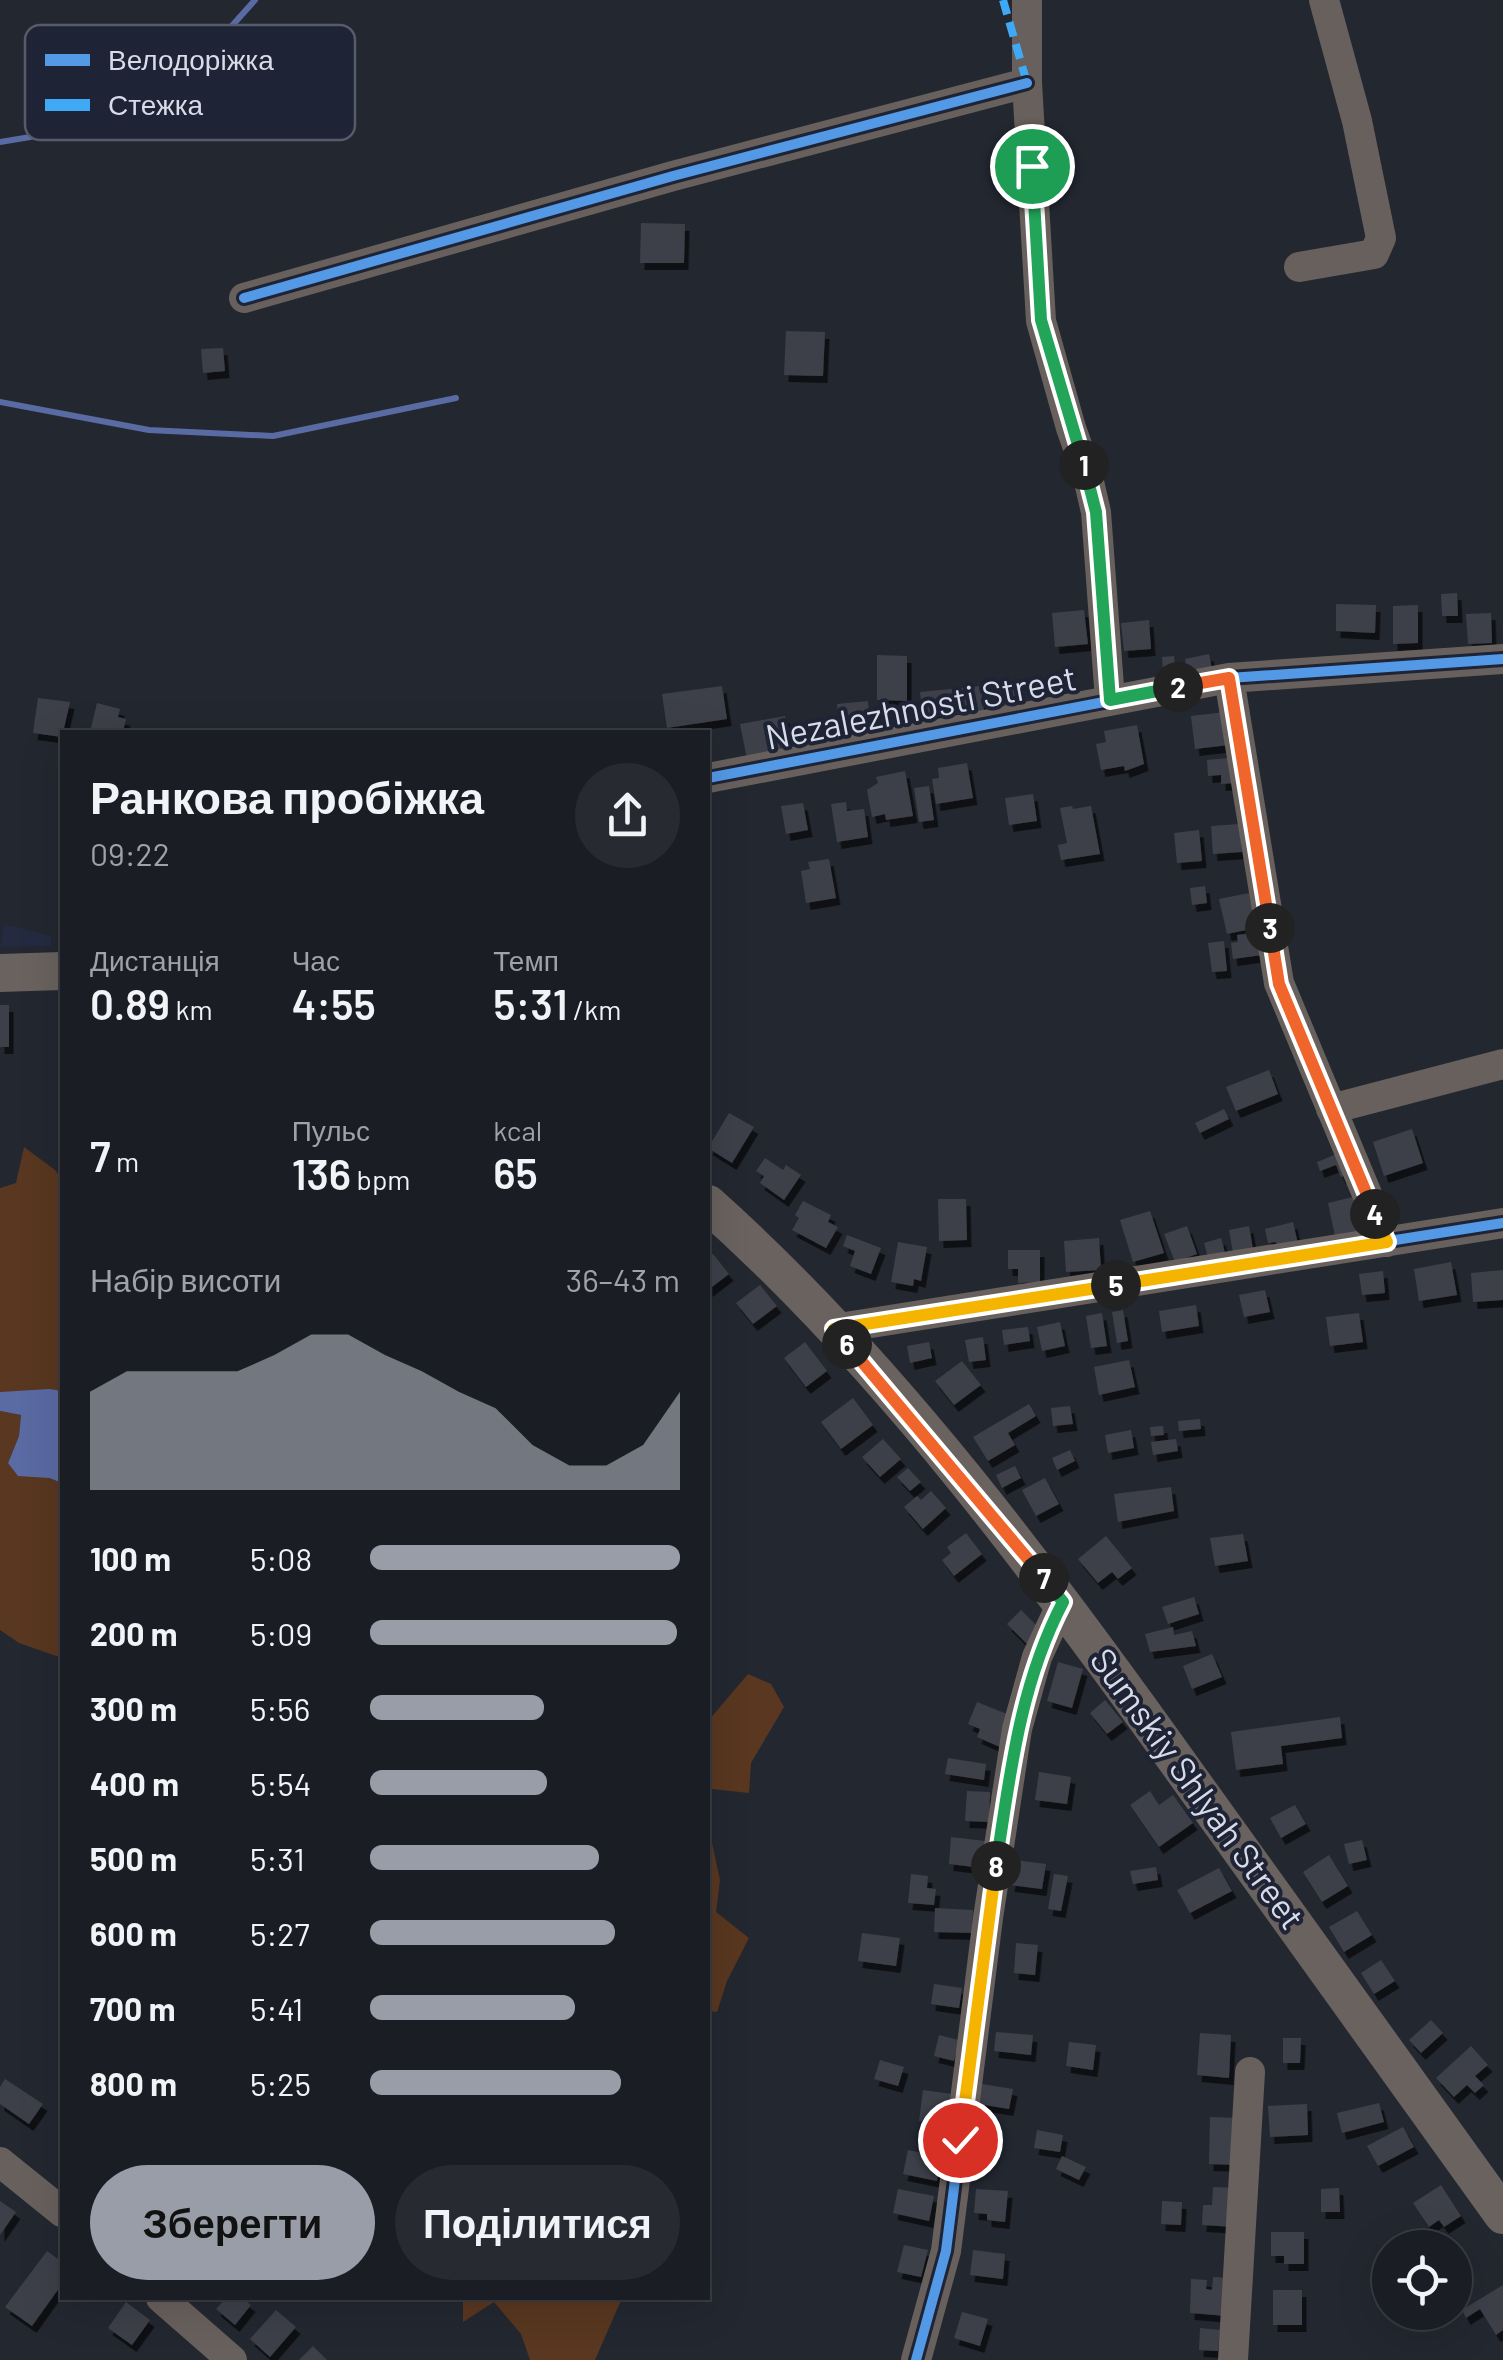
<!DOCTYPE html>
<html lang="uk">
<head>
<meta charset="utf-8">
<style>
  :root { --surface:#1a1d24; --page:#272a31; --text:#f1f3f6; --muted:#9fa2a6; --line:#383b41; --accent:#989da8 }
  body { margin:0; font-family:Barlow,sans-serif; background:var(--page); color:var(--text); height:100vh; display:flex; flex-direction:column; font-size:38px; white-space:nowrap }
  * { box-sizing:border-box; margin:0 }
  p { font-size:32px; color:var(--muted) }
  .icon { flex:none; width:55px; height:55px; fill:none; stroke:currentColor; stroke-width:2; stroke-linecap:round; stroke-linejoin:round }
  .map { position:relative; flex:1; overflow:hidden }
  .side { position:absolute; left:60px; top:730px; width:650px; height:1570px; display:flex; flex-direction:column; background:var(--surface); border-radius:0px; box-shadow:0 10px 40px #0002,0 0 0 2px var(--line) }
  .side>* { flex:none }
  .buttons { position:absolute; left:1372px; top:2230px; display:grid; gap:20px }
  .buttons a { display:grid; place-items:center; width:100px; height:100px; border-radius:50%; background:var(--surface); box-shadow:0 10px 40px #0002,0 0 0 2px var(--line); font-size:50px }
  .pin { position:absolute; display:grid; place-items:center; width:85px; height:85px; color:#fff; margin:-42px; border:5px solid #fff; border-radius:50%; box-shadow:0 2px 10px #0007 }
  .km { position:absolute; width:50px; height:50px; margin:-25px; border-radius:50%; background:#222; color:#fff; font-size:28px; line-height:50px; text-align:center }
  .round { display:grid; place-items:center; flex:none; width:105px; height:105px; border-radius:52px; background:var(--page) }
  .summary { display:flex; align-items:center; justify-content:space-between; height:170px; padding:0 30px }
  h1 { font-size:45px; font-weight:600; line-height:75px }
  .figures { display:grid; grid-template-columns:repeat(3,1fr); gap:15px; height:170px; padding:10px 30px }
  .figures div { display:grid; align-content:center }
  .figures b { font-size:42px; font-weight:600 }
  .figures small { font-size:28px; font-weight:400 }
  .figures p { font-size:28px }
  .chart { height:280px; padding:20px 30px }
  .chart p { display:flex; justify-content:space-between }
  .chart svg { width:100%; height:180px; margin-top:10px; fill:var(--accent); opacity:.7 }
  .cta { display:flex; gap:20px; margin-top:auto; padding:20px 30px }
  .cta a { flex:1; height:115px; border-radius:60px; background:var(--accent); color:#111; font-size:40px; font-weight:600; line-height:115px; text-align:center }
  .cta a+a { background:var(--page); color:var(--text) }
  ul { padding:0 30px; list-style:none; font-size:32px }
  li { display:grid; grid-template-columns:160px 120px 1fr; align-items:center; height:75px }
  li i { height:25px; border-radius:12px; background:var(--accent) }
  .map>svg:first-child { display:block }
  .built { fill:#242a40 }
  .green { fill:#593720 }
  .water { fill:#5a6aa2 }
  .lines { fill:none; stroke-linecap:round; stroke-linejoin:round }
  .stream { stroke:#5a6aa2; stroke-width:6 }
  .building { fill:#3d4048; filter:url(#shadow) }
  .minor { stroke:#68605c; stroke-width:30 }
  .major { stroke:#69625f; stroke-width:38 }
  .quiet { stroke:#3fa9f5; stroke-width:8; stroke-dasharray:15 8; stroke-linecap:butt }
  .cycleway-casing { stroke:#1e2435; stroke-width:16 }
  .cycleway { stroke:#5399e6; stroke-width:10 }
  .split-1-casing { stroke:#fff; stroke-width:20 }
  .split-2-casing { stroke:#fff; stroke-width:20 }
  .split-3-casing { stroke:#fff; stroke-width:20 }
  .split-4-casing { stroke:#fff; stroke-width:20 }
  .split-5-casing { stroke:#fff; stroke-width:20 }
  .split-6-casing { stroke:#fff; stroke-width:20 }
  .split-7-casing { stroke:#fff; stroke-width:20 }
  .split-8-casing { stroke:#fff; stroke-width:20 }
  .split-9-casing { stroke:#fff; stroke-width:20 }
  .split-1 { stroke:#22a559; stroke-width:12 }
  .split-2 { stroke:#22a559; stroke-width:12 }
  .split-3 { stroke:#f0652b; stroke-width:12 }
  .split-4 { stroke:#f0652b; stroke-width:12 }
  .split-5 { stroke:#f5b400; stroke-width:12 }
  .split-6 { stroke:#f5b400; stroke-width:12 }
  .split-7 { stroke:#f0652b; stroke-width:12 }
  .split-8 { stroke:#22a559; stroke-width:12 }
  .split-9 { stroke:#f5b400; stroke-width:12 }
  .labels { text-anchor:middle; stroke-width:8; stroke-linejoin:round; paint-order:stroke }
  .street-label { font-size:35px; fill:#d7dce8; stroke:#1e2435 }
  .key { fill:#1e2435; stroke:#565b6b; stroke-width:2.5 }
  .key-label { font-size:28px; fill:#d7dce8 }
</style>
</head>
<body>
<div class="map">
<svg width="1503" height="2360" viewBox="0 0 1503 2360">
  <defs>
    <filter id="shadow"><feDropShadow dx="4.5" dy="7" stdDeviation="0" flood-color="#0009"/></filter>
  </defs>
  <rect width="100%" height="100%" fill="#232730"/>
  <path class="built" d="M5,924L51,936V946L0,947Z"/>
  <path class="green" d="M24,1147L55,1170L62,1180V1391L0,1392V1188L16,1183Z
    M0,1411L21,1415L19,1436L8,1463L62,1483V1658L19,1643L0,1630Z
    M748,1674L771,1684L784,1707L751,1763L749,1793L712,1789L710,1834L720,1880L716,1912L749,1938L727,1981L717,2012L708,2011V1721Z
    M463,2298H622L595,2360H530L521,2334L494,2302L463,2322Z"/>
  <path class="water" d="M49,1389L62,1391V1483L49,1478L18,1476L8,1463L19,1436L21,1415L0,1411V1392Z"/>
  <g class="lines">
    <path class="stream" d="M0,142L150,117L255,0
      M0,402L149,430L273,436L456,398"/>
  </g>
  <path class="building" d="M641,223L685,224L684,263H640Z
    M786,331L825,332L823,376L784,375Z
    M223,348L225,371L203,373L201,349Z
    M1457,593L1458,616H1442L1441,594Z
    M1336,604L1376,605L1375,633L1336,631Z
    M1418,605V643L1393,644V606Z
    M1084,610L1088,644L1055,647L1052,613Z
    M1491,613L1492,643L1468,644L1466,614Z
    M1149,620L1151,649L1124,651L1121,623Z
    M1209,654L1213,674L1189,679L1185,659Z
    M877,655L907,656V701L877,700Z
    M1174,656L1177,683L1164,684L1162,657Z
    M1017,685L1023,712L1002,716L997,690Z
    M722,686L727,719L667,728L662,694Z
    M981,686L984,711L923,717L920,692Z
    M38,698L70,702L62,737L33,733Z
    M868,701L871,743L840,746L837,704Z
    M97,703L120,709L118,717L126,719L123,732H90Z
    M1225,712L1229,745L1195,749L1191,716Z
    M785,716L791,751L747,759L740,724Z
    M1137,725L1144,764L1125,771L1124,766L1101,770L1096,744L1106,742L1104,731Z
    M1229,758L1236,783L1221,784V775L1208,776L1207,760Z
    M967,763L973,798L936,804L932,779L939,778L938,768Z
    M905,771L913,816L886,820L885,814L872,817L867,790L878,783L876,777Z
    M929,786L934,820L919,822L914,788Z
    M1033,794L1037,821L1009,825L1005,798Z
    M846,802L847,811L864,809L868,837L837,842L831,804Z
    M803,803L808,830L786,834L781,806Z
    M1072,806L1073,809L1091,806L1100,854L1061,860L1058,845L1067,843L1060,808Z
    M1239,824L1242,852L1213,854L1211,826Z
    M1199,830L1202,861L1177,863L1174,833Z
    M829,859L836,898L806,903L801,871L810,869L808,862Z
    M1205,886L1207,903L1192,905L1190,888Z
    M1249,893L1256,928L1227,934L1219,899Z
    M1260,932L1262,955L1233,959L1231,943L1238,942L1237,935Z
    M1224,941L1227,971L1212,972L1208,943Z
    M0,1005H9V1047H0Z
    M1269,1070L1278,1094L1236,1111L1226,1087Z
    M1224,1109L1229,1119L1200,1133L1195,1123Z
    M729,1113L754,1127L732,1163L708,1148Z
    M1412,1129L1423,1163L1384,1176L1373,1142Z
    M1342,1152L1351,1173L1341,1177L1336,1165L1320,1171L1317,1162Z
    M765,1158L783,1170L786,1165L801,1175L784,1200L760,1183L764,1176L756,1171Z
    M1353,1197L1362,1235L1336,1241L1328,1203Z
    M938,1199H966L967,1240L939,1241Z
    M803,1201L831,1215L828,1222L838,1227L826,1248L792,1230L799,1218L795,1215Z
    M1150,1211L1164,1253L1133,1262L1120,1220Z
    M1293,1222L1298,1244L1278,1250L1276,1242L1268,1243L1265,1229Z
    M1187,1226L1197,1254L1175,1262L1164,1234Z
    M1249,1226L1254,1255L1234,1259L1229,1230Z
    M847,1235L881,1248L871,1274L850,1266L855,1251L843,1246Z
    M1099,1238L1101,1270L1066,1272L1064,1241Z
    M1221,1238L1227,1260L1210,1265L1204,1243Z
    M898,1242L927,1247L921,1281L914,1279L913,1286L891,1282Z
    M1008,1250H1040V1282L1018,1283V1269H1008Z
    M713,1254L729,1274L708,1290V1258Z
    M1451,1262L1457,1295L1419,1301L1414,1269Z
    M1503,1270V1300L1473,1302L1471,1273Z
    M1383,1271L1385,1293L1362,1295L1359,1274Z
    M760,1285L777,1306L753,1324L736,1303Z
    M1265,1290L1270,1312L1244,1317L1239,1295Z
    M1196,1305L1199,1326L1162,1332L1159,1311Z
    M1123,1310L1128,1341L1117,1343L1112,1312Z
    M1102,1313L1107,1346L1091,1348L1086,1316Z
    M1359,1313L1363,1342L1330,1346L1326,1317Z
    M1060,1322L1065,1346L1042,1351L1037,1327Z
    M1028,1327L1030,1341L1004,1345L1002,1330Z
    M983,1337L986,1360L969,1362L965,1340Z
    M805,1342L827,1371L806,1387L784,1358Z
    M929,1342L932,1358L910,1363L907,1346Z
    M1129,1360L1135,1387L1099,1395L1094,1367Z
    M962,1361L981,1385L954,1405L935,1381Z
    M853,1398L873,1425L841,1449L821,1422Z
    M1029,1404L1036,1416L1008,1433L1015,1445L988,1461L973,1437Z
    M1070,1406L1073,1424L1053,1426L1051,1408Z
    M1200,1419L1201,1429L1179,1431L1178,1421Z
    M1163,1426L1164,1435L1151,1436L1150,1427Z
    M1131,1430L1134,1448L1108,1453L1105,1435Z
    M883,1439L901,1459L880,1477L862,1457Z
    M1176,1439L1178,1451L1153,1455L1151,1442Z
    M1070,1450L1075,1461L1057,1470L1052,1458Z
    M1015,1466L1021,1478L1002,1488L996,1475Z
    M908,1468L921,1482L910,1491L897,1477Z
    M1045,1478L1059,1504L1036,1516L1022,1490Z
    M1171,1487L1174,1511L1118,1522L1114,1494Z
    M931,1491L946,1508L923,1529L904,1507L917,1496L921,1500Z
    M966,1533L982,1554L954,1576L942,1560L951,1553L947,1547Z
    M1243,1534L1248,1561L1215,1566L1210,1538Z
    M1106,1536L1132,1568L1118,1579L1112,1572L1098,1583L1078,1559Z
    M1194,1597L1199,1614L1168,1624L1162,1607Z
    M1021,1610L1041,1630L1027,1644L1007,1624Z
    M1173,1627L1174,1635L1192,1631L1196,1646L1150,1652L1145,1634Z
    M1212,1654L1222,1677L1192,1689L1183,1666Z
    M1058,1662L1083,1669L1072,1708L1047,1701Z
    M1105,1700L1123,1722L1107,1734L1090,1713Z
    M977,1702L1012,1716L1000,1747L977,1737L980,1729L968,1724Z
    M1340,1717L1342,1738L1281,1746L1283,1764L1236,1770L1231,1732Z
    M948,1758L986,1764L984,1780L945,1774Z
    M1039,1772L1071,1777L1067,1804L1035,1800Z
    M967,1791L990,1792L989,1822L965,1821Z
    M1150,1791L1159,1805L1173,1795L1193,1823L1159,1847L1130,1805Z
    M1295,1805L1306,1824L1281,1838L1270,1818Z
    M951,1837L985,1841L982,1868L949,1864Z
    M1362,1840L1367,1860L1349,1864L1344,1844Z
    M1329,1855L1348,1886L1322,1902L1303,1872Z
    M1014,1860L1046,1864L1042,1889L1010,1885Z
    M1156,1867L1158,1880L1133,1884L1130,1871Z
    M1219,1868L1232,1891L1190,1913L1177,1890Z
    M911,1874L928,1876L927,1888L936,1889L934,1905L908,1903Z
    M1054,1874L1068,1876L1061,1911L1048,1909Z
    M935,1908L973,1910L972,1933L934,1932Z
    M1357,1911L1372,1935L1344,1952L1329,1927Z
    M862,1933L900,1938L896,1966L858,1961Z
    M1016,1943L1038,1945L1035,1975L1014,1973Z
    M1381,1960L1395,1981L1374,1994L1361,1973Z
    M934,1984L962,1988L959,2008L931,2004Z
    M1431,2020L1443,2033L1421,2053L1409,2040Z
    M996,2032L1033,2035L1031,2055L994,2051Z
    M1200,2033L1231,2035L1229,2078L1197,2075Z
    M939,2035L959,2040L954,2061L934,2056Z
    M1283,2038H1301L1300,2063H1283Z
    M1069,2042L1096,2045L1093,2070L1066,2066Z
    M1471,2046L1488,2065L1475,2076L1484,2085L1475,2093L1467,2085L1454,2097L1436,2078Z
    M880,2060L904,2067L898,2086L874,2079Z
    M5,2079L43,2104L29,2124L0,2104V2087Z
    M982,2084L1013,2089L1009,2109L978,2104Z
    M923,2090L952,2094L948,2125L919,2121Z
    M1379,2103L1384,2122L1342,2133L1337,2113Z
    M1307,2104L1308,2135L1270,2137L1268,2106Z
    M1210,2117L1240,2118L1239,2165L1209,2164Z
    M1403,2127L1414,2147L1378,2166L1367,2146Z
    M1037,2130L1063,2135L1060,2152L1034,2148Z
    M908,2150L942,2157L937,2181L903,2174Z
    M1062,2156L1086,2167L1079,2180L1056,2169Z
    M1441,2185L1461,2216L1444,2227L1439,2220L1429,2227L1413,2203Z
    M1213,2187L1238,2188L1236,2227L1202,2225L1203,2205H1212Z
    M1339,2188L1340,2212H1321V2189Z
    M898,2189L934,2196L929,2221L893,2213Z
    M976,2189L1008,2191L1005,2222L987,2220V2214L974,2213Z
    M0,2201L16,2212L0,2235Z
    M1162,2201L1182,2202L1181,2225L1161,2224Z
    M1271,2232H1304V2264H1284V2256H1271Z
    M904,2245L928,2250L921,2277L897,2272Z
    M973,2250L1005,2254L1003,2279L970,2275Z
    M47,2251L62,2262V2284L32,2326L5,2307Z
    M1455,2257L1465,2273L1455,2279Z
    M1213,2277L1229,2278L1227,2316L1190,2313L1191,2279L1207,2280L1206,2289L1212,2290Z
    M1503,2285V2330L1496,2335L1480,2309L1466,2318L1462,2310Z
    M1273,2290H1302V2325H1273Z
    M226,2298H242L251,2305L235,2325L216,2309Z
    M126,2302L150,2320L132,2345L108,2328Z
    M276,2310L296,2327L270,2357L250,2339Z
    M962,2312L988,2319L980,2346L954,2338Z
    M1200,2328L1220,2330L1218,2351L1199,2350Z
    M313,2346L327,2360H299Z"/>
  <g class="lines">
    <path class="minor" d="M1027,0V83L1041,321L1071,428L1087,473L1096,512L1110,700
      M1299,267L1374,254L1381,238L1357,121L1324,0
      M244,298L673,176L1027,83
      M1229,678L1279,983L1387,1242
      M708,778L1229,678L1503,659
      M1331,1109L1503,1064
      M833,1329L1503,1223
      M0,2162L62,2212
      M161,2298L232,2360
      M916,2360L946,2251L988,1918L1017,1729L1037,1657L1063,1601
      M1233,2360L1250,2072"/>
    <path class="major" d="M0,973L62,971
      M708,1204C891,1367 1047,1579 1189,1778C1294,1924 1398,2069 1503,2215"/>
    <path class="quiet" d="M1003,0L1027,83"/>
    <g class="cycleway-casing">
      <path id="cycleway" d="M244,298L673,176L1027,83
        M708,778L1229,678L1503,659
        M833,1329L1503,1223
        M916,2360L946,2251L988,1918L1017,1729L1037,1657L1063,1601"/>
    </g>
    <use href="#cycleway" class="cycleway"/>
  </g>
  <g class="lines">
    <g class="split-1-casing">
      <path id="split-1" d="M1032,166L1041,320L1084,465"/>
    </g>
    <g class="split-2-casing">
      <path id="split-2" d="M1084,465L1096,512L1110,700L1178,687"/>
    </g>
    <g class="split-3-casing">
      <path id="split-3" d="M1178,687L1229,678L1270,928"/>
    </g>
    <g class="split-4-casing">
      <path id="split-4" d="M1270,928L1279,984L1375,1214"/>
    </g>
    <g class="split-5-casing">
      <path id="split-5" d="M1116,1285L1387,1242L1375,1214"/>
    </g>
    <g class="split-6-casing">
      <path id="split-6" d="M847,1344L834,1329L1116,1285"/>
    </g>
    <g class="split-7-casing">
      <path id="split-7" d="M847,1344L1044,1578"/>
    </g>
    <g class="split-8-casing">
      <path id="split-8" d="M996,1866C1010,1774 1020,1684 1063,1602L1044,1578"/>
    </g>
    <g class="split-9-casing">
      <path id="split-9" d="M960,2140L996,1866"/>
    </g>
    <use href="#split-1" class="split-1"/>
    <use href="#split-2" class="split-2"/>
    <use href="#split-3" class="split-3"/>
    <use href="#split-4" class="split-4"/>
    <use href="#split-5" class="split-5"/>
    <use href="#split-6" class="split-6"/>
    <use href="#split-7" class="split-7"/>
    <use href="#split-8" class="split-8"/>
    <use href="#split-9" class="split-9"/>
  </g>
  <g class="labels">
    <g class="street-label">
      <text transform="translate(921 708) rotate(-11)" y="12">Nezalezhnosti Street</text>
      <text transform="translate(1197 1789) rotate(54)" y="12">Sumskiy Shlyah Street</text>
    </g>
  </g>
  <rect x="25" y="25" width="330" height="115" rx="15" class="key"/>
  <rect x="45" y="54" width="45" height="12" fill="#5399e6"/>
  <rect x="45" y="99" width="45" height="12" fill="#3fa9f5"/>
  <g class="key-label">
    <text x="108" y="70">Велодоріжка</text>
    <text x="108" y="115">Стежка</text>
  </g>
</svg>
<div class="buttons">
<a><svg class="icon" aria-label="locate" viewBox="0 0 24 24"><circle cx="12" cy="12" r="6"/><path d="M12 2v4M12 18v4M2 12h4M18 12h4"/></svg></a>
</div>
<div class="pin" style="left:1032px;top:166px;background:#1e9e55"><svg class="icon" aria-label="arrive" viewBox="0 0 24 24"><path d="M6 21V4h12l-3 4 3 4H6"/></svg></div>
<div class="pin" style="left:960px;top:2140px;background:#d93025"><svg class="icon" aria-label="check" viewBox="0 0 24 24"><path d="M5 12l5 5 9-10"/></svg></div>
<b class="km" style="left:1084px;top:465px">1</b>
<b class="km" style="left:1178px;top:687px">2</b>
<b class="km" style="left:1270px;top:928px">3</b>
<b class="km" style="left:1375px;top:1214px">4</b>
<b class="km" style="left:1116px;top:1285px">5</b>
<b class="km" style="left:847px;top:1344px">6</b>
<b class="km" style="left:1044px;top:1578px">7</b>
<b class="km" style="left:996px;top:1866px">8</b>
<section class="side">
<div class="summary"><div><h1>Ранкова пробіжка</h1><p>09:22</p></div><a class="round"><svg class="icon" aria-label="share" viewBox="0 0 24 24"><path d="M12 15V3M7 8l5-5 5 5M5 13v7h14v-7"/></svg></a></div>
<div class="figures">
<div><p>Дистанція</p><b>0.89<small> km</small></b></div>
<div><p>Час</p><b>4:55</b></div>
<div><p>Темп</p><b>5:31<small> /km</small></b></div>
</div>
<div class="figures">
<div><b>7<small> m</small></b></div>
<div><p>Пульс</p><b>136<small> bpm</small></b></div>
<div><p>kcal</p><b>65</b></div>
</div>
<div class="chart"><p><span>Набір висоти</span>36–43 m</p>
<svg viewBox="0 0 160 44" preserveAspectRatio="none"><path d="M0 44V20L10 15L20 15L30 15L40 15L50 11L60 6L70 6L80 11L90 15L100 20L110 24L120 33L130 38L140 38L150 33L160 20V44z"/></svg>
</div>
<ul>
<li><b>100 m</b>5:08<i style="width:100%"></i></li>
<li><b>200 m</b>5:09<i style="width:99%"></i></li>
<li><b>300 m</b>5:56<i style="width:56%"></i></li>
<li><b>400 m</b>5:54<i style="width:57%"></i></li>
<li><b>500 m</b>5:31<i style="width:74%"></i></li>
<li><b>600 m</b>5:27<i style="width:79%"></i></li>
<li><b>700 m</b>5:41<i style="width:66%"></i></li>
<li><b>800 m</b>5:25<i style="width:81%"></i></li>
</ul>
<div class="cta"><a>Зберегти</a><a>Поділитися</a></div>
</section>
</div>
</body>
</html>
